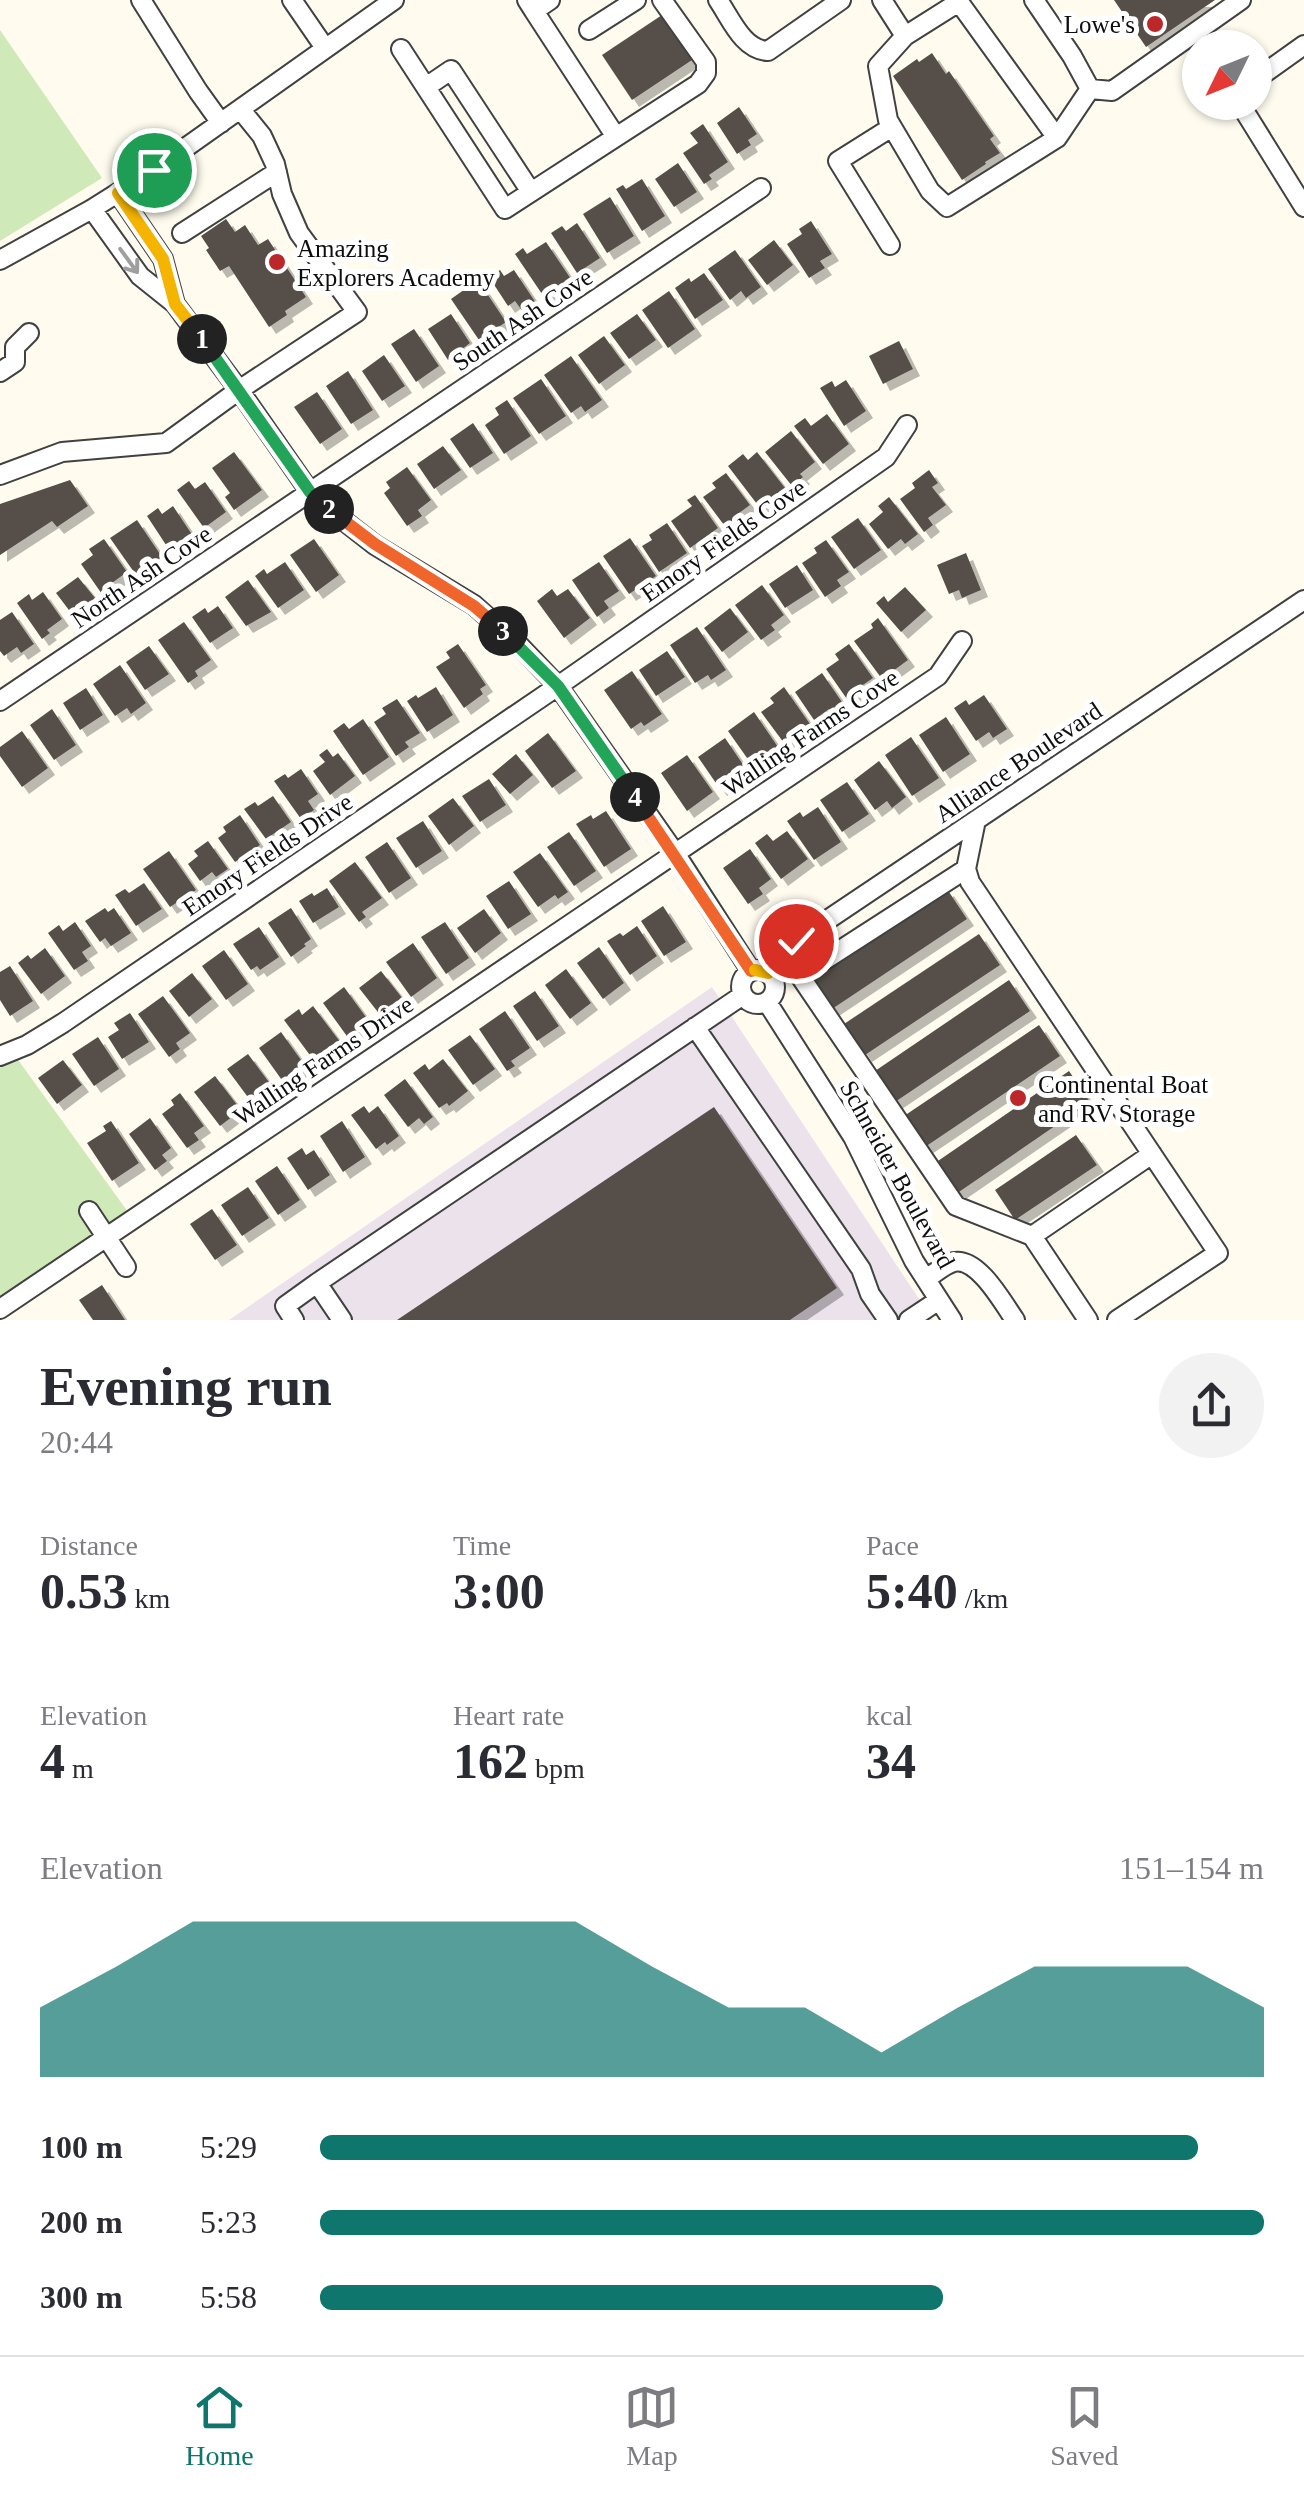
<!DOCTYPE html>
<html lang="en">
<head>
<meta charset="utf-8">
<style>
  :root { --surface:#fff; --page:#f2f2f3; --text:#2b2b33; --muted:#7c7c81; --line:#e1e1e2; --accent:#0f766e }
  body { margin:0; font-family:"Times New Roman",serif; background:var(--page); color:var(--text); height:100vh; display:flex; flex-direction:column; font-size:38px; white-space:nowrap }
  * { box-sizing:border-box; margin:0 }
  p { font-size:32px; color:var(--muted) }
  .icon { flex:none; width:55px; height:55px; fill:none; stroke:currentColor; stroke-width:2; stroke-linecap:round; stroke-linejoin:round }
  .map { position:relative; height:1320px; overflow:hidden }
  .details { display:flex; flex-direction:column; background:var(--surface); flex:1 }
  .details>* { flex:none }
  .needle { width:65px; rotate:227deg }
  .tools { position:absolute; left:1182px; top:30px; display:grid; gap:20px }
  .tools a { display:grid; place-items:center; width:90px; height:90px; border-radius:50%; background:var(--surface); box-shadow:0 2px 8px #0004; font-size:50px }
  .pin { position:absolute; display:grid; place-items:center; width:85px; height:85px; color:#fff; margin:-42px; border:5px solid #fff; border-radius:50%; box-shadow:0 2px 10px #0007 }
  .km { position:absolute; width:50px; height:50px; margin:-25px; border-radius:50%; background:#222; color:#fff; font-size:28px; line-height:50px; text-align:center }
  .round { display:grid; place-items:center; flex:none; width:105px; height:105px; border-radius:52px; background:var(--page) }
  .head { display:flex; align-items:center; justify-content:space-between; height:170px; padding:0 40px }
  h1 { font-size:55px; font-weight:600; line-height:75px }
  .figures { display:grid; grid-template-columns:repeat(3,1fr); gap:15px; height:170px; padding:10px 40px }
  .figures div { display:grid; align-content:center }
  .figures b { font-size:50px; font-weight:600 }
  .figures small { font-size:28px; font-weight:400 }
  .figures p { font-size:28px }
  .chart { height:280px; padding:20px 40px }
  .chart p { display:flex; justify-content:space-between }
  .chart svg { width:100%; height:180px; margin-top:10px; fill:var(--accent); opacity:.7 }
  ul { padding:0 40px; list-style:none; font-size:32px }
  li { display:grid; grid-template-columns:160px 120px 1fr; align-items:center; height:75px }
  li i { height:25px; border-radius:12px; background:var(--accent) }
  .menu { display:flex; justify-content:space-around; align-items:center; height:140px; border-top:2px solid var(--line); background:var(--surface); font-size:28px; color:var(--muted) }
  .menu a { display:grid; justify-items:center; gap:5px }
  .menu .on { color:var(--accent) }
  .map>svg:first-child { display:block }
  .industrial { fill:#ece2ec }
  .green { fill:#d0e9b9 }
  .building { fill:#564f4a; filter:url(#shadow) }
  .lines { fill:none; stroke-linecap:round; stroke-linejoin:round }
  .minor-casing { stroke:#414141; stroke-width:22 }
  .minor { stroke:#fff; stroke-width:18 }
  .oneway { stroke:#9f9f9f }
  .split-1-casing { stroke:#fff; stroke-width:20 }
  .split-2-casing { stroke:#fff; stroke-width:20 }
  .split-3-casing { stroke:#fff; stroke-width:20 }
  .split-4-casing { stroke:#fff; stroke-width:20 }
  .split-5-casing { stroke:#fff; stroke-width:20 }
  .split-6-casing { stroke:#fff; stroke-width:20 }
  .split-1 { stroke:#f5b400; stroke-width:12 }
  .split-2 { stroke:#22a559; stroke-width:12 }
  .split-3 { stroke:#f0652b; stroke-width:12 }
  .split-4 { stroke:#22a559; stroke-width:12 }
  .split-5 { stroke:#f0652b; stroke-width:12 }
  .split-6 { stroke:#f5b400; stroke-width:12 }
  .poi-dot { fill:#bc2729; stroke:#fff; stroke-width:4 }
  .labels { text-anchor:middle; stroke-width:10; stroke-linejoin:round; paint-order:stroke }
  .poi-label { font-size:25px; fill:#0e0e0e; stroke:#fff; text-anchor:start }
  .street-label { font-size:25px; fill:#0e0e0e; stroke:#fff }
</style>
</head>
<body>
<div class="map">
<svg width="1304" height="1320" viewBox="0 0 1304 1320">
  <defs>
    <filter id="shadow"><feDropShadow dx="7" dy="7" stdDeviation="0" flood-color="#0004"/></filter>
  </defs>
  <rect width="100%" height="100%" fill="#fffcef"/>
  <path class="industrial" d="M712,987L933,1320H229Z"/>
  <path class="green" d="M0,30L102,178L0,241Z
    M16,1057L128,1212L0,1299V1064Z"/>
  <path class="building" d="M1114,0H1215L1146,47Z
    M662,15L692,60L632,100L602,55Z
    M932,53L946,74L949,71L994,136L990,139L1000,153L985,162L986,164L962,180L893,76L917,59L919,62Z
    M739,107L757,134L748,140L751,145L737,154L717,123Z
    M703,124L728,162L709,175L712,179L704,184L683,153L698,143L690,133Z
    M678,163L697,192L674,207L655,179Z
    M642,179L665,216L642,231L616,189L623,185L626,189Z
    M610,197L634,236L607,253L583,214Z
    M226,219L235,232L245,225L258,245L268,239L306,297L285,311L287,315L269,327L229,266L220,271L206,250L209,248L201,236Z
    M811,221L832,254L820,261L825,268L809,278L787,244L802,234L799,229Z
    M577,223L600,258L577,273L551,233L562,226L566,231Z
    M774,240L793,265L767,285L748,260Z
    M546,242L571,279L544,297L515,254L523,248L527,254Z
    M735,250L761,287L746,298L741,291L730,300L708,269Z
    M500,270L504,276L514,270L536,303L523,312L515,301L508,306L489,277Z
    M704,273L723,300L695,319L675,288L689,278L691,282Z
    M478,280L506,322L479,340L451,299Z
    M669,291L695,329L668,348L642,310Z
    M451,314L470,343L448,360L428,329Z
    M637,314L656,340L629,359L610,333Z
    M414,329L439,366L416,382L391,344Z
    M604,336L625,365L599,384L578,355Z
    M899,341L913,369L883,384L869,356Z
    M384,355L405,386L382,401L362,371Z
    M571,356L602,400L585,412L581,406L571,413L544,375Z
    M348,371L373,410L351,424L326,386Z
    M541,379L566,416L539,434L513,398Z
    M846,380L866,411L844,426L820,388L832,381L835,387Z
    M317,392L342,429L320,444L294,407Z
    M507,400L531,436L504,454L485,425L499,415L495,408Z
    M827,414L849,444L823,464L794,426L805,418L811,426Z
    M473,423L493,453L470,468L450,439Z
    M791,431L815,462L800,474L803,477L792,486L765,452Z
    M443,446L461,470L434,489L417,464Z
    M234,452L262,490L234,510L225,497L230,493L212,468Z
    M757,452L785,488L760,508L728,466L743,454L748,460Z
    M407,467L431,500L418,510L422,516L407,526L384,493L390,488L386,482Z
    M929,470L938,483L932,487L946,505L928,518L933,525L924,532L900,499L915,488L912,483Z
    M726,473L750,505L735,516L739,521L727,529L703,497L716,488L712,483Z
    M70,480L88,506L57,527L52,521L0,555V504Z
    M189,481L195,489L205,482L226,512L204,528L177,490Z
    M695,495L718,528L690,548L671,521L692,506L687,500Z
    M889,497L918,534L905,544L901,539L888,549L869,524L883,512L878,506Z
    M173,506L193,536L170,551L147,516L158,508L162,514Z
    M858,518L881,550L854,569L831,537Z
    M137,520L162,557L136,575L110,538Z
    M667,523L687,553L659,572L642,546L652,540L649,535Z
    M630,538L656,576L629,594L603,556Z
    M104,539L127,572L112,583L116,589L104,597L81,564L93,555L89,549Z
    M314,539L339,575L316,592L290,555Z
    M826,540L849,572L837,580L841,586L825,597L802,563L817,553L814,548Z
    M966,553L981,590L962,598L959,590L949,594L937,565Z
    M285,562L304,590L278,608L255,576L264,569L267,574Z
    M599,562L619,591L604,601L609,608L597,617L572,580Z
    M797,565L813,590L785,608L769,584Z
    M78,577L95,598L84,606L87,609L75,618L56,593Z
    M248,580L271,612L246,626L225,597Z
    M762,585L784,615L771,625L775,630L761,640L735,605Z
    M905,587L926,610L901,632L876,603L884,596L888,602Z
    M552,589L557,596L568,589L590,618L564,638L537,601Z
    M43,592L62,619L47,630L50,633L42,639L17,603L29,594L32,600Z
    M218,606L233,628L210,643L192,617L205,608L208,613Z
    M730,608L748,632L722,652L704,628Z
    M12,612L34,644L21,653L17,647L4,656L0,651V620Z
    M878,618L908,660L882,679L854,641L873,628L871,624Z
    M184,622L211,660L195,671L198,676L188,683L158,640Z
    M697,627L726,670L711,680L708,675L695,683L670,645Z
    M458,644L486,685L480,689L483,694L464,708L436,667L450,658L446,652Z
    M849,644L873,678L857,689L861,694L849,702L826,669L839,660L835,654Z
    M149,646L169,674L145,690L126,662Z
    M667,651L685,677L656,696L639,670Z
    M120,665L146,703L131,714L127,708L115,716L93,684Z
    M632,671L662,714L644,726L641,722L631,729L604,690Z
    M822,673L844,705L832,713L829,709L814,720L795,692Z
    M436,687L453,715L427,732L407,701L416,695L418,698Z
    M784,687L810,724L784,743L761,712L774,703L770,698Z
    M86,688L103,715L80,730L63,703Z
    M984,695L1007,729L993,738L989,732L976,741L954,708L966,700L969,705Z
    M397,699L420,733L405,742L409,747L396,756L374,722L386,714L382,708Z
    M52,709L76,745L54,760L30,725Z
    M754,712L778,747L752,765L728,731Z
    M946,717L970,754L943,772L919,735Z
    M363,719L389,757L363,775L333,731L344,723L349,729Z
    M22,731L48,768L22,787L0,756V747Z
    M548,733L576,771L552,788L525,751Z
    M911,737L939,778L912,796L885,755Z
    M725,738L744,766L726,778L729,783L720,789L698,757Z
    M327,749L333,757L338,753L355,776L330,795L313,771L325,762L319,755Z
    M516,754L533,775L510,794L492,774Z
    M687,755L713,792L687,811L661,773Z
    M879,761L906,797L892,808L887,801L875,810L854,780Z
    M301,769L318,794L308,801L314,810L301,819L274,781L285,774L288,778Z
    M489,779L506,805L480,822L462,796Z
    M847,782L869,814L842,832L820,800Z
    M273,796L291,822L266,839L244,809L255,802L258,806Z
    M453,798L474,826L449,845L428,816Z
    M818,807L841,842L814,860L787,821L800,812L803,817Z
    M606,811L631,849L604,867L576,824L591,815L593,819Z
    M240,815L260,845L235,862L218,838L226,832L223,827Z
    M423,821L442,851L416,868L396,838Z
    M787,831L808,859L781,879L755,843L767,834L773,841Z
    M569,832L596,871L574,886L547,847Z
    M208,841L228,869L216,877L212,872L200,881L188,864L198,856L194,851Z
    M387,842L411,878L389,893L365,857Z
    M750,849L771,879L759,888L763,894L748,904L723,868Z
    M169,851L196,890L170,907L143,869Z
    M540,853L568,892L558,899L555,895L538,907L513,872Z
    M355,862L382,898L362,912L366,917L359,922L329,881Z
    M509,881L531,914L508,929L486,896Z
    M144,883L162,909L136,926L115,895L125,889L129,893Z
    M327,888L339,907L313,923L299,901L312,893L314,896Z
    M947,889L967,919L832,1009L812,978Z
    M663,906L686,942L664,956L641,921Z
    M105,908L108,912L114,908L131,933L111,946L105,938L100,942L85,921Z
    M291,908L311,939L304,944L306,946L291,957L268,923Z
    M484,909L501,933L475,953L457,928Z
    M75,922L91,946L82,952L88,961L74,970L48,933L59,925L63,931Z
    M445,922L469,958L446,974L421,937Z
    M637,926L657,956L630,975L607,941L620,933L623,936Z
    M259,927L279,957L260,970L257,966L251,970L233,944Z
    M979,934L1000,965L865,1055L844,1024Z
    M413,943L437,978L411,997L386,962Z
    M599,947L624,983L603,999L577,963Z
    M45,948L65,976L41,994L18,963L28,955L31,959Z
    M224,950L248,984L226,1000L202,966Z
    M10,966L33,1001L10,1016L0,1000V972Z
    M566,969L591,1003L570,1019L545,985Z
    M381,971L403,999L381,1016L359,988Z
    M192,973L212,999L189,1017L169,991Z
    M1009,980L1030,1011L895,1102L875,1071Z
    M344,987L371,1024L349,1039L323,1003Z
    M535,991L559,1026L537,1041L513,1006Z
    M163,996L190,1033L176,1043L180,1049L169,1057L138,1014Z
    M313,1006L341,1043L315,1062L284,1020L299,1009L302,1015Z
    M505,1011L530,1048L511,1061L515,1066L507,1071L479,1029Z
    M130,1013L149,1042L122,1059L108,1037L119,1030L114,1023Z
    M1039,1025L1060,1056L925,1147L904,1116Z
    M281,1032L306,1067L284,1083L259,1048Z
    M470,1035L495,1069L473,1085L448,1050Z
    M98,1037L119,1069L94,1086L72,1054Z
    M248,1054L274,1089L253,1104L227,1069Z
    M443,1059L468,1091L449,1106L447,1103L439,1108L413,1073L425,1064L429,1070Z
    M63,1060L82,1085L57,1104L38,1078Z
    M1069,1071L1090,1102L956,1194L935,1163Z
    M215,1076L241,1110L220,1126L194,1092Z
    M405,1079L433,1117L424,1124L419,1118L408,1127L384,1095Z
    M180,1093L204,1126L194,1133L199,1140L187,1148L162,1114L174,1105L171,1100Z
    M364,1106L369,1113L378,1106L399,1136L387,1145L385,1142L376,1149L351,1115Z
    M714,1107L837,1288L790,1320H397Z
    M150,1118L171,1148L162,1155L167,1161L155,1170L129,1134Z
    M111,1121L139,1163L112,1181L87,1143L106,1131L103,1126Z
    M342,1121L365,1157L343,1172L320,1136Z
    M1076,1135L1097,1165L1015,1220L995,1190Z
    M302,1148L306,1155L314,1150L330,1175L308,1190L287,1158Z
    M277,1166L300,1200L278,1215L255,1181Z
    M248,1187L269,1218L242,1236L221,1205Z
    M212,1209L237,1245L215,1260L190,1224Z
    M102,1285L125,1320H93L79,1300Z"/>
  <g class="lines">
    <g class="minor-casing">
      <path id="minor" d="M141,0L198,91L221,123
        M292,0L325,48
        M527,0L534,11L550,0
        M718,0C731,19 743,50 768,51L841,0
        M882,0L905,36L959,2L1057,138
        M1034,0L1072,56L1090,89
        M589,30L636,0
        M905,36L878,66L888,120L930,191L947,207L1057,138L1090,89L1112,91L1241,0
        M401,49L505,209L616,137L534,11
        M1255,80L1304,45
        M426,87L451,70L531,192
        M1243,102L1245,112L1304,207
        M616,137L698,84L706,73V62L662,0
        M118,193L163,259L175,304
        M92,209L140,276L175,304L239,390L310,492L334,513L375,545L474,605L517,643L558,686L675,853L751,971
        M182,233L277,172
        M890,245L838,161L892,127
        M0,260L92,209L154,170L394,0
        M0,372L15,362V347L29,333
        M0,475L62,452L166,443L239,390L357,312L299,233L282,194L275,164L262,136L241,110
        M0,701L761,188
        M976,820L966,869L970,882L1218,1253L1117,1320
        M966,869L800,976L956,1206L1032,1236L1088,1320
        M741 987a17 17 0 1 1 34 0a17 17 0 1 1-34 0Z
        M768,973L778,954L796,941L1304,600
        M767,1002L853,1137L914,1261L952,1320
        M695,1027L861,1269L870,1294L888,1320
        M0,1056L27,1045L63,1023L558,686L886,457L907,425
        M89,1211L126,1267
        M1032,1236L1152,1154
        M926,1279C934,1274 945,1264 954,1262C978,1257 1003,1303 1015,1320
        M0,1309L938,676L962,641
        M294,1320L285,1306L317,1283
        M342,1320L317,1283L743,995
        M909,1320L939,1300"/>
    </g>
    <use href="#minor" class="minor"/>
  </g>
  <defs><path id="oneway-shaft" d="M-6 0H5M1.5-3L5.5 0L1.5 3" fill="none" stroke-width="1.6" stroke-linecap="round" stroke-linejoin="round" transform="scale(2.5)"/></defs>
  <use class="oneway" href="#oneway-shaft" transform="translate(129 261) rotate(54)"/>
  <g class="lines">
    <g class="split-1-casing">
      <path id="split-1" d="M154,170L118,193L163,259L175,304L202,339"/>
    </g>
    <g class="split-2-casing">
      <path id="split-2" d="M202,339L310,492L329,509"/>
    </g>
    <g class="split-3-casing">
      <path id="split-3" d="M329,509L375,544L474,606L503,631"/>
    </g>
    <g class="split-4-casing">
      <path id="split-4" d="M503,631L558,686L635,797"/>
    </g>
    <g class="split-5-casing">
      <path id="split-5" d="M635,797L751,971L755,970"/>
    </g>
    <g class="split-6-casing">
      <path id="split-6" d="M755,970L768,973L778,954L796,941"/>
    </g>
    <use href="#split-1" class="split-1"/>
    <use href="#split-2" class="split-2"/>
    <use href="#split-3" class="split-3"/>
    <use href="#split-4" class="split-4"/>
    <use href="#split-5" class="split-5"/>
    <use href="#split-6" class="split-6"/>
  </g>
  <g class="poi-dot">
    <circle cx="1155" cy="24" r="10"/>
    <circle cx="277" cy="262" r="10"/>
    <circle cx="1018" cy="1098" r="10"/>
  </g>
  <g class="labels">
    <g class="poi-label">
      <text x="1135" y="33" text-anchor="end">Lowe's</text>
      <text x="297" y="257">Amazing<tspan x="297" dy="29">Explorers Academy</tspan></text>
      <text x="1038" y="1093">Continental Boat<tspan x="1038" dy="29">and RV Storage</tspan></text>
    </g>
    <g class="street-label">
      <text transform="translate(522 319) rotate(-34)" y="9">South Ash Cove</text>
      <text transform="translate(723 540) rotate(-35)" y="9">Emory Fields Cove</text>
      <text transform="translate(141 576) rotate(-34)" y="9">North Ash Cove</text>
      <text transform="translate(810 732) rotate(-34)" y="9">Walling Farms Cove</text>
      <text transform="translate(1018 762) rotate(-34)" y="9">Alliance Boulevard</text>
      <text transform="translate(267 854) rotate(-34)" y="9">Emory Fields Drive</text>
      <text transform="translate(323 1060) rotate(-34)" y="9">Walling Farms Drive</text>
      <text transform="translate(898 1174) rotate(61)" y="9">Schneider Boulevard</text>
    </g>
  </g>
</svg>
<div class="tools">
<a><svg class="needle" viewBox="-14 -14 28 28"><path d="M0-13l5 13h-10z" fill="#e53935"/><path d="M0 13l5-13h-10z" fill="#7c7c81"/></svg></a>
</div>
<div class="pin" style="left:154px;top:170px;background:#1e9e55"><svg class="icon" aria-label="arrive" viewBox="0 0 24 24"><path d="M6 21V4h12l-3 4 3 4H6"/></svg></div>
<div class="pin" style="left:796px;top:941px;background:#d93025"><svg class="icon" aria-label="check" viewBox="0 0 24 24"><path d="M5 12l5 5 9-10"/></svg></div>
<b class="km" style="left:202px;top:339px">1</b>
<b class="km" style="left:329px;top:509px">2</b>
<b class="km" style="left:503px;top:631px">3</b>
<b class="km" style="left:635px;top:797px">4</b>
</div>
<section class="details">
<div class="head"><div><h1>Evening run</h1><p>20:44</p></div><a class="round"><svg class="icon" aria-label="share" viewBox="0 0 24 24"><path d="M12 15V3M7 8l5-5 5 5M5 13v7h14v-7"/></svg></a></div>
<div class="figures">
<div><p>Distance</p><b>0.53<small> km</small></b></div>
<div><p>Time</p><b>3:00</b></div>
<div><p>Pace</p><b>5:40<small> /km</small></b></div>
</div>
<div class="figures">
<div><p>Elevation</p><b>4<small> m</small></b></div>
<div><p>Heart rate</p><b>162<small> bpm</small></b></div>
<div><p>kcal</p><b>34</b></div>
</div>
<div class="chart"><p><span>Elevation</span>151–154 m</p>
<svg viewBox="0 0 160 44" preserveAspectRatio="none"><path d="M0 44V27L10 17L20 6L30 6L40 6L50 6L60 6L70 6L80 17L90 27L100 27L110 38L120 27L130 17L140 17L150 17L160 27V44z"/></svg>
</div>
<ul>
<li><b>100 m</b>5:29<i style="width:93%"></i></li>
<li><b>200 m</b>5:23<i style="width:100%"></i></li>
<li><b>300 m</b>5:58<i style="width:66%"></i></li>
</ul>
</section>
<nav class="menu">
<a class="on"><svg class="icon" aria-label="home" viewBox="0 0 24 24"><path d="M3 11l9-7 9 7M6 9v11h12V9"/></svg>Home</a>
<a><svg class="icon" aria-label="map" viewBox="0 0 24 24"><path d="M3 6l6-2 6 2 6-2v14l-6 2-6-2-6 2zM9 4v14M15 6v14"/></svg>Map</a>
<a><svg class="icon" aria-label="saved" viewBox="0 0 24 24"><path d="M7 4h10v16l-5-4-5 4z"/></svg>Saved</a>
</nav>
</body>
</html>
